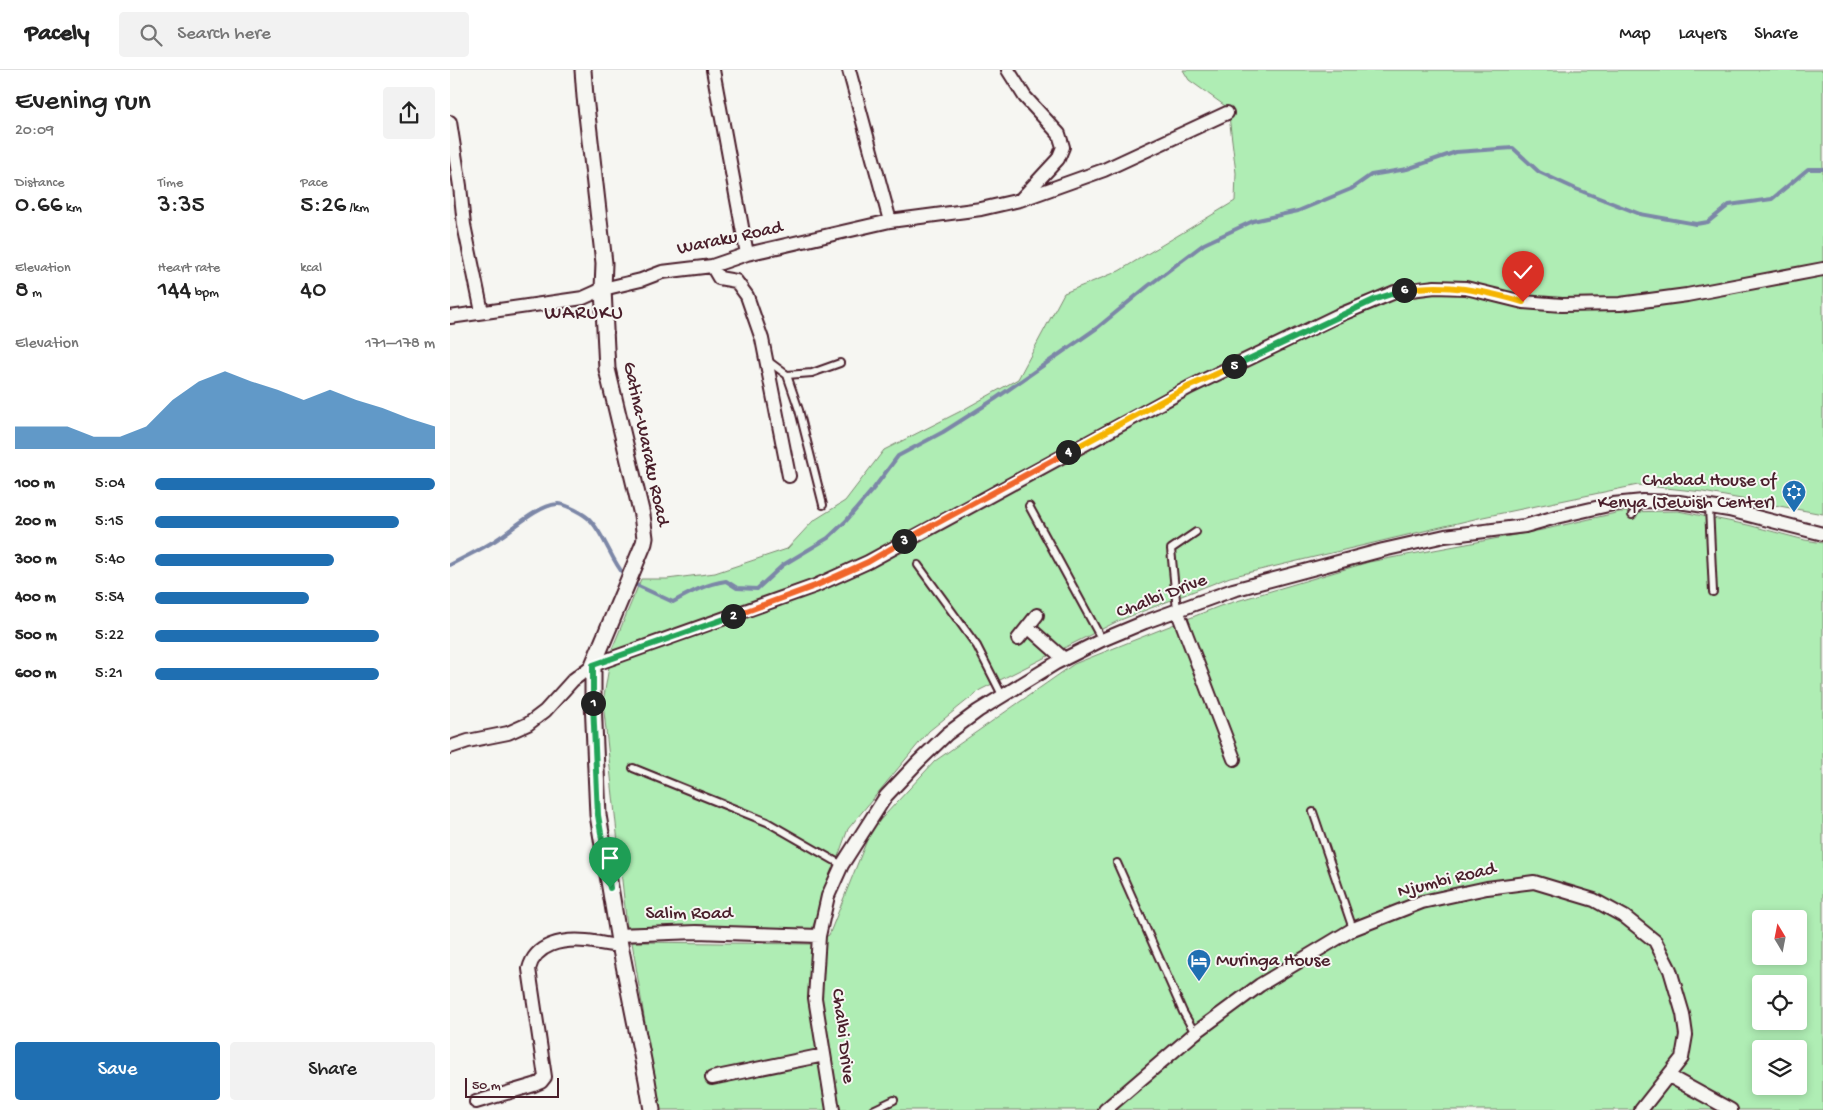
<!DOCTYPE html>
<meta charset="utf-8">
<style>
body{margin:0;font-family:"Gochi Hand",sans-serif;background:#f2f2f2;color:#222;height:100vh;display:flex;flex-direction:column;font-size:19px;white-space:nowrap}
*{box-sizing:border-box;margin:0}
p{font-size:16px;color:#767676}
.icon{flex:none;width:28px;height:28px;fill:none;stroke:currentColor;stroke-width:2;stroke-linecap:round;stroke-linejoin:round}
.map{position:relative;flex:1;overflow:hidden}
.drawer{display:flex;flex-direction:column;background:#fff;width:450px}
.drawer>*{flex:none}
.needle{width:32px;rotate:350deg}
.tools{position:absolute;left:1302px;top:840px;display:grid;gap:10px}
.tools a{display:grid;place-items:center;width:55px;height:55px;border-radius:5px;background:#fff;box-shadow:0 2px 8px #0003;font-size:25px}
.scale{position:absolute;left:15px;bottom:12px;width:94px;box-sizing:border-box;padding-left:5px;border:2px solid #4a1f2b;border-top:0;font-size:14px;line-height:18px;white-space:nowrap;color:#4a1f2b;-webkit-text-stroke:4px #f6f6f2;paint-order:stroke}
.pin{position:absolute;display:grid;place-items:center;width:42px;height:42px;color:#fff;margin:-51px -21px;border-radius:50% 50% 50% 0;rotate:-45deg;box-shadow:0 0 5px #0007}
.pin .icon{rotate:45deg}
.km{position:absolute;width:25px;height:25px;margin:-12px;border-radius:50%;background:#222;color:#fff;font-size:14px;line-height:25px;text-align:center}
.round{display:grid;place-items:center;flex:none;width:52px;height:52px;border-radius:5px;background:#f2f2f2}
.headline{display:flex;align-items:center;justify-content:space-between;height:85px;padding:0 15px}
h1{font-size:28px;font-weight:600;line-height:38px}
.figures{display:grid;grid-template-columns:repeat(3,1fr);gap:8px;height:85px;padding:5px 15px}
.figures div{display:grid;align-content:center}
.figures b{font-size:25px;font-weight:600}
.figures small{font-size:14px;font-weight:400}
.figures p{font-size:14px}
.chart{height:140px;padding:10px 15px}
.chart p{display:flex;justify-content:space-between}
.chart svg{width:100%;height:90px;margin-top:5px;fill:#1f6fb2;opacity:.7}
.primary-button{display:flex;gap:10px;margin-top:auto;padding:10px 15px}
.primary-button a{flex:1;height:58px;border-radius:5px;background:#1f6fb2;color:#fff;font-size:20px;font-weight:600;line-height:58px;text-align:center}
.primary-button a+a{background:#f2f2f2;color:#222}
ul{padding:0 15px;list-style:none;font-size:16px}
li{display:grid;grid-template-columns:80px 60px 1fr;align-items:center;height:38px}
li i{height:12px;border-radius:6px;background:#1f6fb2}
header{display:flex;align-items:center;gap:30px;box-sizing:border-box;height:70px;padding:0 25px;background:#fff;border-bottom:1px solid #e0e0e0}
header strong{font-size:24px}
nav{display:flex;gap:28px;margin-inline-start:auto;font-size:18px}
.search{width:350px;height:45px;background:#f2f2f2;display:flex;align-items:center;gap:12px;box-sizing:border-box;padding:0 18px;border-radius:5px;color:#767676;font-size:19px}
main{display:flex;flex:1;min-height:0}
.map>svg:first-child{display:block}
.green{fill:#afedb4;stroke:#7c8670;fill-rule:evenodd}
.lines{fill:none;stroke-linecap:round;stroke-linejoin:round}
.stream{stroke:#7c87a7;stroke-width:4}
.service-casing{stroke:#4a1f2b;stroke-width:10}
.minor-casing{stroke:#4a1f2b;stroke-width:16}
.tertiary-casing{stroke:#4a1f2b;stroke-width:19}
.service{stroke:#f6f6f2;stroke-width:6}
.minor{stroke:#f6f6f2;stroke-width:12}
.tertiary{stroke:#f6f6f2;stroke-width:15}
.split-1-casing{stroke:#fff;stroke-width:10}
.split-2-casing{stroke:#fff;stroke-width:10}
.split-3-casing{stroke:#fff;stroke-width:10}
.split-4-casing{stroke:#fff;stroke-width:10}
.split-5-casing{stroke:#fff;stroke-width:10}
.split-6-casing{stroke:#fff;stroke-width:10}
.split-7-casing{stroke:#fff;stroke-width:10}
.split-1{stroke:#22a559;stroke-width:6}
.split-2{stroke:#22a559;stroke-width:6}
.split-3{stroke:#f0652b;stroke-width:6}
.split-4{stroke:#f0652b;stroke-width:6}
.split-5{stroke:#f5b400;stroke-width:6}
.split-6{stroke:#22a559;stroke-width:6}
.split-7{stroke:#f5b400;stroke-width:6}
.labels{text-anchor:middle;dominant-baseline:central;stroke-width:4;stroke-linejoin:round;paint-order:stroke}
.street-label{font-size:19px;fill:#4a1f2b;stroke:#f6f6f2}
.poi-label{font-size:19px;fill:#4a1f2b;stroke:#f6f6f2;text-anchor:end}
.neighbourhood-label{font-size:20px;letter-spacing:1px;fill:#4a1f2b;stroke:#f6f6f2}
</style>
<header>
<strong>Pacely</strong>
<div class="search"><svg class="icon" aria-label="search" viewBox="0 0 24 24"><circle cx="10" cy="10" r="6"/><path d="M15 15l6 6"/></svg>Search here</div>
<nav><a>Map</a><a>Layers</a><a>Share</a></nav>
</header>
<main>
<section class="drawer">
<div class="headline"><div><h1>Evening run</h1><p>20:09</p></div><a class="round"><svg class="icon" aria-label="share" viewBox="0 0 24 24"><path d="M12 15V3M7 8l5-5 5 5M5 13v7h14v-7"/></svg></a></div>
<div class="figures">
<div><p>Distance</p><b>0.66<small> km</small></b></div>
<div><p>Time</p><b>3:35</b></div>
<div><p>Pace</p><b>5:26<small> /km</small></b></div>
</div>
<div class="figures">
<div><p>Elevation</p><b>8<small> m</small></b></div>
<div><p>Heart rate</p><b>144<small> bpm</small></b></div>
<div><p>kcal</p><b>40</b></div>
</div>
<div class="chart"><p><span>Elevation</span>171–178 m</p>
<svg viewBox="0 0 160 44" preserveAspectRatio="none"><path d="M0 44V33L10 33L20 33L30 38L40 38L50 33L60 20L70 11L80 6L90 11L100 15L110 20L120 15L130 20L140 24L150 29L160 33V44z"/></svg>
</div>
<ul>
<li><b>100 m</b>5:04<i style="width:100%"></i></li>
<li><b>200 m</b>5:15<i style="width:87%"></i></li>
<li><b>300 m</b>5:40<i style="width:64%"></i></li>
<li><b>400 m</b>5:54<i style="width:55%"></i></li>
<li><b>500 m</b>5:22<i style="width:80%"></i></li>
<li><b>600 m</b>5:21<i style="width:80%"></i></li>
</ul>
<div class="primary-button"><a>Save</a><a>Share</a></div>
</section>
<div class="map">
<svg width="1373" height="1040" viewBox="0 0 1373 1040">
<rect width="100%" height="100%" fill="#f6f6f2"/>
<filter id="ink" filterUnits="userSpaceOnUse"><feTurbulence type="fractalNoise" baseFrequency=".02" numOctaves="2"/><feDisplacementMap in="SourceGraphic" scale="10" xChannelSelector="R" yChannelSelector="G"/><feConvolveMatrix kernelMatrix="1 2 1 2 8 2 1 2 1" color-interpolation-filters="sRGB"/></filter>
<g filter="url(#ink)">
<path class="green" d="M733,0H1373V444L1253,422L1188,415L1033,447L780,507L668,551L530,620L479,661L398,759L362,859L177,857L153,632L162,579L191,509H217L265,503L337,479L363,451L395,431L434,380L511,341L568,309L614,223L669,201L785,131L786,103L778,38L739,10Z
M1228,441L1298,455L1355,470L1373,473V1040H209L182,872L360,874L379,865L421,760L485,691L624,594L770,536L919,492L1092,460L1170,442ZM1311,849H1349V886H1311ZM1311,914H1349V951H1311ZM1311,979H1349V1016H1311Z"/>
<g class="lines">
<path class="stream" d="M0,495C14,487 28,481 41,473C59,463 86,436 107,434C115,433 136,445 141,451C156,468 161,490 175,506
M182,513L223,532C241,522 256,514 276,511L287,518L307,519L333,495L378,468L396,451L424,418L448,386L493,362L545,329L647,258L698,216L754,174L803,151L848,141L901,119L921,105L957,99L1006,82L1063,78L1089,102L1126,119L1190,144L1246,154L1258,152L1279,135L1322,129L1358,99H1373"/>
<defs>
<path id="service" d="M318,291L337,305L349,340L373,435
M337,305L362,303L390,293
M579,436L652,570
M1259,437L1263,522
M1182,445L1192,432
M468,495L527,576L552,625
M727,540L721,479L746,462
M183,698L317,752L392,795
M863,742L903,859
M667,793L733,942L745,963
M423,1040L444,1030"/>
<path id="minor" d="M263,0L297,184
M399,0L440,151
M558,0L575,27L609,64L613,77L608,89L572,128
M0,52L10,116L14,155L32,242
M262,196L269,208L286,211L297,226L312,269L339,406
M0,247L133,228L153,219L191,210L212,202L262,196L297,184L440,151L531,139L570,130L654,100L777,43
M727,540L784,689
M578,557L614,589
M568,569L587,545
M0,677L18,671L58,663L78,654L95,641L123,610L143,595L365,516L418,492L740,317L887,246L945,222L985,217L1016,218L1073,232L1112,235L1170,234L1237,225L1373,199
M168,865L246,862L369,866
M1219,1006L1281,1040
M262,1008L374,985
M26,1032L84,1015L91,1012L95,1007L79,899C85,874 112,869 136,871C147,872 158,875 170,876
M383,1040L365,928L369,866L378,826L392,795L436,726L468,692L497,664L528,641L606,593L652,570L695,552L783,520L933,480L995,466L1075,456L1106,447L1163,434L1193,431L1229,432L1279,440L1373,464
M655,1040L745,963L810,915L903,859L972,832L1037,818L1084,812L1144,830L1175,847L1205,871L1220,900L1233,944L1236,965L1232,988L1191,1040"/>
<path id="tertiary" d="M133,0L135,27L154,193L153,219L157,299L192,445L195,468L194,473L143,595V631L148,745L168,865L197,1010L202,1040"/>
</defs>
<use href="#service" class="service-casing"/>
<use href="#minor" class="minor-casing"/>
<use href="#tertiary" class="tertiary-casing"/>
<use href="#service" class="service"/>
<use href="#minor" class="minor"/>
<use href="#tertiary" class="tertiary"/>
</g>
</g>
<g class="lines" filter="url(#ink)">
<defs>
<path id="split-1" d="M143,633L148,745L160,818"/>
<path id="split-2" d="M143,633V595L283,546"/>
<path id="split-3" d="M283,546L365,516L418,492L454,471"/>
<path id="split-4" d="M454,471L618,382"/>
<path id="split-5" d="M618,382L740,316L784,296"/>
<path id="split-6" d="M784,296L926,229L954,220"/>
<path id="split-7" d="M954,220C995,212 1034,221 1073,232"/>
</defs>
<use href="#split-1" class="split-1-casing"/>
<use href="#split-2" class="split-2-casing"/>
<use href="#split-3" class="split-3-casing"/>
<use href="#split-4" class="split-4-casing"/>
<use href="#split-5" class="split-5-casing"/>
<use href="#split-6" class="split-6-casing"/>
<use href="#split-7" class="split-7-casing"/>
<use href="#split-1" class="split-1"/>
<use href="#split-2" class="split-2"/>
<use href="#split-3" class="split-3"/>
<use href="#split-4" class="split-4"/>
<use href="#split-5" class="split-5"/>
<use href="#split-6" class="split-6"/>
<use href="#split-7" class="split-7"/>
</g>
<defs>
<symbol id="synagogue-pin" viewBox="-11 -11 22 30"><path d="M0 17L-7.5 6A9.5 9.5 0 1 1 7.5 6Z" fill="#1f6fb2" stroke="#f6f6f2"/><path d="M0-6.5L5.6 3.2H-5.6ZM0 6.5L5.6-3.2H-5.6Z" fill="#fff"/></symbol>
<symbol id="hotel-pin" viewBox="-11 -11 22 30"><path d="M0 17L-7.5 6A9.5 9.5 0 1 1 7.5 6Z" fill="#1f6fb2" stroke="#f6f6f2"/><path d="M-6-4.5h1.5V1H6V5H4.5V3h-9V5H-6ZM-4 0a1.8 1.8 0 1 1 3.6 0ZM.5 0V-2.5h3Q6-2.5 6 0Z" fill="#fff"/></symbol>
</defs>
<g fill-rule="evenodd">
<use href="#synagogue-pin" x="1330" y="408" width="28" height="38"/>
<use href="#hotel-pin" x="735" y="877" width="28" height="38"/>
</g>
<g class="labels">
<g class="street-label">
<text transform="translate(280 169) rotate(-12)">Waraku Road</text>
<text transform="translate(195 374) rotate(78)">Gatina-Waraku Road</text>
<text transform="translate(712 527) rotate(-21)">Chalbi Drive</text>
<text transform="translate(997 811) rotate(-14)">Njumbi Road</text>
<text x="239" y="844">Salim Road</text>
<text transform="translate(392 966) rotate(83)">Chalbi Drive</text>
</g>
<g class="poi-label">
<text x="1326" y="411">Chabad House of<tspan x="1326" dy="22">Kenya (Jewish Center)</tspan></text>
<text x="766" y="891" text-anchor="start">Muringa House</text>
</g>
<g class="neighbourhood-label">
<text x="134" y="244">WARUKU</text>
</g>
</g>
</svg>
<div class="tools">
<a><svg class="needle" viewBox="-14 -14 28 28"><path d="M0-13l5 13h-10z" fill="#e53935"/><path d="M0 13l5-13h-10z" fill="#767676"/></svg></a>
<a><svg class="icon" aria-label="locate" viewBox="0 0 24 24"><circle cx="12" cy="12" r="6"/><path d="M12 2v4M12 18v4M2 12h4M18 12h4"/></svg></a>
<a><svg class="icon" aria-label="layers" viewBox="0 0 24 24"><path d="M12 4l9 5-9 5-9-5zM3 14l9 5 9-5"/></svg></a>
</div>
<div class="scale">50 m</div>
<div class="pin" style="left:160px;top:818px;background:#1e9e55"><svg class="icon" aria-label="arrive" viewBox="0 0 24 24"><path d="M6 21V4h12l-3 4 3 4H6"/></svg></div>
<div class="pin" style="left:1073px;top:232px;background:#d93025"><svg class="icon" aria-label="check" viewBox="0 0 24 24"><path d="M5 12l5 5 9-10"/></svg></div>
<b class="km" style="left:143px;top:633px">1</b>
<b class="km" style="left:283px;top:546px">2</b>
<b class="km" style="left:454px;top:471px">3</b>
<b class="km" style="left:618px;top:382px">4</b>
<b class="km" style="left:784px;top:296px">5</b>
<b class="km" style="left:954px;top:220px">6</b>
</div>
</main>
